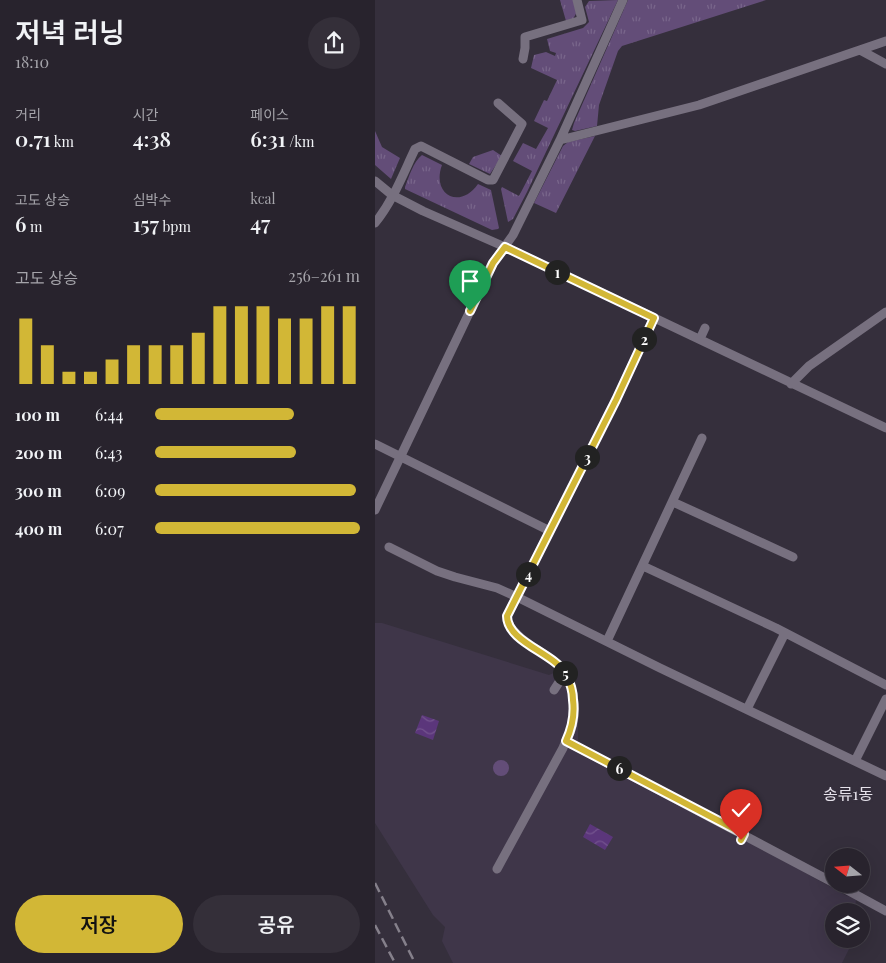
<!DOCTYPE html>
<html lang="ko">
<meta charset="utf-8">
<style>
body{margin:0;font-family:"Playfair Display","Noto Sans KR",serif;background:#342f39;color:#f1f3f6;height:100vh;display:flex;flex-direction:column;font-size:19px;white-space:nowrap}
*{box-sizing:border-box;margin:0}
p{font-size:16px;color:#a5a4aa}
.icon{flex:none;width:28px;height:28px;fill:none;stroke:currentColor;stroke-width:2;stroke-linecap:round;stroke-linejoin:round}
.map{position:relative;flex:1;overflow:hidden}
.side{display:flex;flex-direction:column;background:#28232d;width:375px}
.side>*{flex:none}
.needle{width:32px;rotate:287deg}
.controls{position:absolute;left:450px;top:848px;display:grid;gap:10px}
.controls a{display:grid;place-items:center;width:45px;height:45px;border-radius:50%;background:#28232d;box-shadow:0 5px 20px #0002,0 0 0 1px #444049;font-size:25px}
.pin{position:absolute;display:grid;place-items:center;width:42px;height:42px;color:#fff;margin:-51px -21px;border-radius:50% 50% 50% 0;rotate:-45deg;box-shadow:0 0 5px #0007}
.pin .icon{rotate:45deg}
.km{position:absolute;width:25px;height:25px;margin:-12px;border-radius:50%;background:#222;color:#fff;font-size:14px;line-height:25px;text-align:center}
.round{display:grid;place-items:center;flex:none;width:52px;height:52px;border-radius:26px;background:#342f39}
.overview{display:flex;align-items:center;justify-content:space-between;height:85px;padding:0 15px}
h1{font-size:28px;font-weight:600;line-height:38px}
.figures{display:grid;grid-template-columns:repeat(3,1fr);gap:8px;height:85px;padding:5px 15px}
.figures div{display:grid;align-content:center}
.figures b{font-size:21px;font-weight:600}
.figures small{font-size:14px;font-weight:400}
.figures p{font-size:14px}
.chart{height:140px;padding:10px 15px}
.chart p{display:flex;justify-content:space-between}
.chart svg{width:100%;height:90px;margin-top:5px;stroke:#d2b736;stroke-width:6}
.primary-button{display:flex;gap:10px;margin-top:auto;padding:10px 15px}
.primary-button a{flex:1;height:58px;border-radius:30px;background:#d2b736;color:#111;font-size:20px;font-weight:600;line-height:58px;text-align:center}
.primary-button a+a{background:#342f39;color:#f1f3f6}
ul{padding:0 15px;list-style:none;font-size:16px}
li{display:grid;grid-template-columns:80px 60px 1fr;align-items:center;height:38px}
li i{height:12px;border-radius:6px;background:#d2b736}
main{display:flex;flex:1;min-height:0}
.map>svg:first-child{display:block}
.built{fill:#3f3649}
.grass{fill:url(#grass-tufts)}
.water{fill:url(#water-waves)}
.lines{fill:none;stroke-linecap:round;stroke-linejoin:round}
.street{stroke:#77707f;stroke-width:9}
.rail{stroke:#85808b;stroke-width:2.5;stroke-dasharray:10 5;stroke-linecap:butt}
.route-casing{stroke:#fff;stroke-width:10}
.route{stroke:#d2b736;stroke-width:6}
.labels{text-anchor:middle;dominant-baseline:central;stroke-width:4.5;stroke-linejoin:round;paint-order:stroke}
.quarter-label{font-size:16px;fill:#e6e2eb;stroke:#352f3c}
</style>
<main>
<section class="side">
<div class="overview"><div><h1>저녁 러닝</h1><p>18:10</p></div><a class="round"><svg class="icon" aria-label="share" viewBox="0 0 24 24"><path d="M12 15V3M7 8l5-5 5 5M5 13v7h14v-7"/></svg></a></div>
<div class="figures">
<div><p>거리</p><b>0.71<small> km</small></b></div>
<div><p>시간</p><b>4:38</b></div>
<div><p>페이스</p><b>6:31<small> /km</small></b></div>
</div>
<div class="figures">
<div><p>고도 상승</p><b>6<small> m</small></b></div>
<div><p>심박수</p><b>157<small> bpm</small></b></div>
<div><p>kcal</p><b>47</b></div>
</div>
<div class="chart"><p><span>고도 상승</span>256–261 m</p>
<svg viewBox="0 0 160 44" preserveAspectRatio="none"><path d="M5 44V12M15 44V25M25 44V38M35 44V38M45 44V32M55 44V25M65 44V25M75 44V25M85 44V19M95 44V6M105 44V6M115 44V6M125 44V12M135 44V12M145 44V6M155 44V6"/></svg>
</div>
<ul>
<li><b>100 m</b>6:44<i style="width:68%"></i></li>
<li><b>200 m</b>6:43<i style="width:69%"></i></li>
<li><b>300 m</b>6:09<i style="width:98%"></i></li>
<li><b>400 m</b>6:07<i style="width:100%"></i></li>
</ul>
<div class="primary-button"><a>저장</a><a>공유</a></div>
</section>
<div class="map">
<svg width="511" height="963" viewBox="0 0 511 963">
<defs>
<pattern id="grass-tufts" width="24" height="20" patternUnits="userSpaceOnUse" patternTransform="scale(1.25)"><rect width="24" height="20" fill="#634d78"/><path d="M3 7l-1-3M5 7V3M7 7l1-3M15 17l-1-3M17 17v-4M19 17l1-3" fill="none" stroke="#79668b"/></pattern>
<pattern id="water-waves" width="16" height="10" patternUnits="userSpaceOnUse" patternTransform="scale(1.25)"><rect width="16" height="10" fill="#5b367b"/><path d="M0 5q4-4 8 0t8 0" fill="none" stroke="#73538e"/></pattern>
</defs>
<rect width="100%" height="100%" fill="#352f3c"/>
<path class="built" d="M0,623H7L174,675L192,667L199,677L203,701V740L198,749L386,848L470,895L481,899L480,911H459V939H479L467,963H78L67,941L70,927L58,915L0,823Z"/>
<path class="grass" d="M185,0H198L202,12L198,19L191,21Z
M243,0L152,192L138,219L133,222L126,189L127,187L144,196L157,171L138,161L148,143L161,149L173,128L159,121L169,100L172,101L182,80L156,68L159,55L171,52L180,56L181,53L175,51L172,39L208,28L214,22L210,7L214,1Z
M253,0H391L247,46L243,51L224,105L222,126L200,131L197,130L199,123Z
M0,131L7,147L25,158L16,179L0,165Z
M220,136L181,213L159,203L188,146L193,142Z
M118,150L127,156L115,174L94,164L98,157Z
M47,155L67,165C56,195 85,210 103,184L116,190L124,228L123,229L117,230L30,189V187C34,177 38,162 47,155Z
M118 768a8 8 0 1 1 16 0a8 8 0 1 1-16 0Z"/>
<path class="water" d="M47,715L64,721L58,740L40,733Z
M215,824L238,837L230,850L208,837Z"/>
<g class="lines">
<path class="street" d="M485,50L511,64
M148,59L150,48V37L207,20L202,0
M185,140L324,105L511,41
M0,181L17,195L48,211L130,247L511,428
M0,223C18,201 28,174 40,149L46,146L113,180H118L147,124L123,103
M325,339L330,328
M416,384L434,366L511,312
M0,444L175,531
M298,502L418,557
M0,510L118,263L138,235L185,140L248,0
M14,547L62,571L80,577L122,588L142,597L285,668L511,776
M268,566L401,628L511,685
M232,641L327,438
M179,690L190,673
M372,709L410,633
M191,741L459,883
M480,761L511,699
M122,869L188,748C190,742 194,736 196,730C203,710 199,680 183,665C172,655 158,648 146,638C139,631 132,626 132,616L241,400L279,318
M461,884L511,911"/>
<path class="rail" d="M0,883L40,963
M0,925L20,963"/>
</g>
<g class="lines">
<defs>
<path id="route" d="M95,311L118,263L130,247L279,318L241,400L132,616C132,642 179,653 191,674C195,682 198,691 198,700C200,715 197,728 191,741L369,834L366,840"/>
</defs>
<use href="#route" class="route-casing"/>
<use href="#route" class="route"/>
</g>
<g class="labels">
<g class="quarter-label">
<text x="473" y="793">송류1동</text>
</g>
</g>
</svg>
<div class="controls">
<a><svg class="needle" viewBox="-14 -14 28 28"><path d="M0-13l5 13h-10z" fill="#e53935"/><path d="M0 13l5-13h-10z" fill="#a5a4aa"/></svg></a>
<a><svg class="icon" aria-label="layers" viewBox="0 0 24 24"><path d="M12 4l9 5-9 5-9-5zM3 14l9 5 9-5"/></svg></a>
</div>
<div class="pin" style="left:95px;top:311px;background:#1e9e55"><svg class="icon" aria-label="arrive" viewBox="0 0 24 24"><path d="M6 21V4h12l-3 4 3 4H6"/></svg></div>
<div class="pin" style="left:366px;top:840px;background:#d93025"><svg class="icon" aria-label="check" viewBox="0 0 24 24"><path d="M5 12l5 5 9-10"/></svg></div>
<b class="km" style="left:182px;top:272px">1</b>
<b class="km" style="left:269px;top:339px">2</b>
<b class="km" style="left:212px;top:457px">3</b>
<b class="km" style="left:153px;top:574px">4</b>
<b class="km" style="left:190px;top:673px">5</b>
<b class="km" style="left:244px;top:768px">6</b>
</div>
</main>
